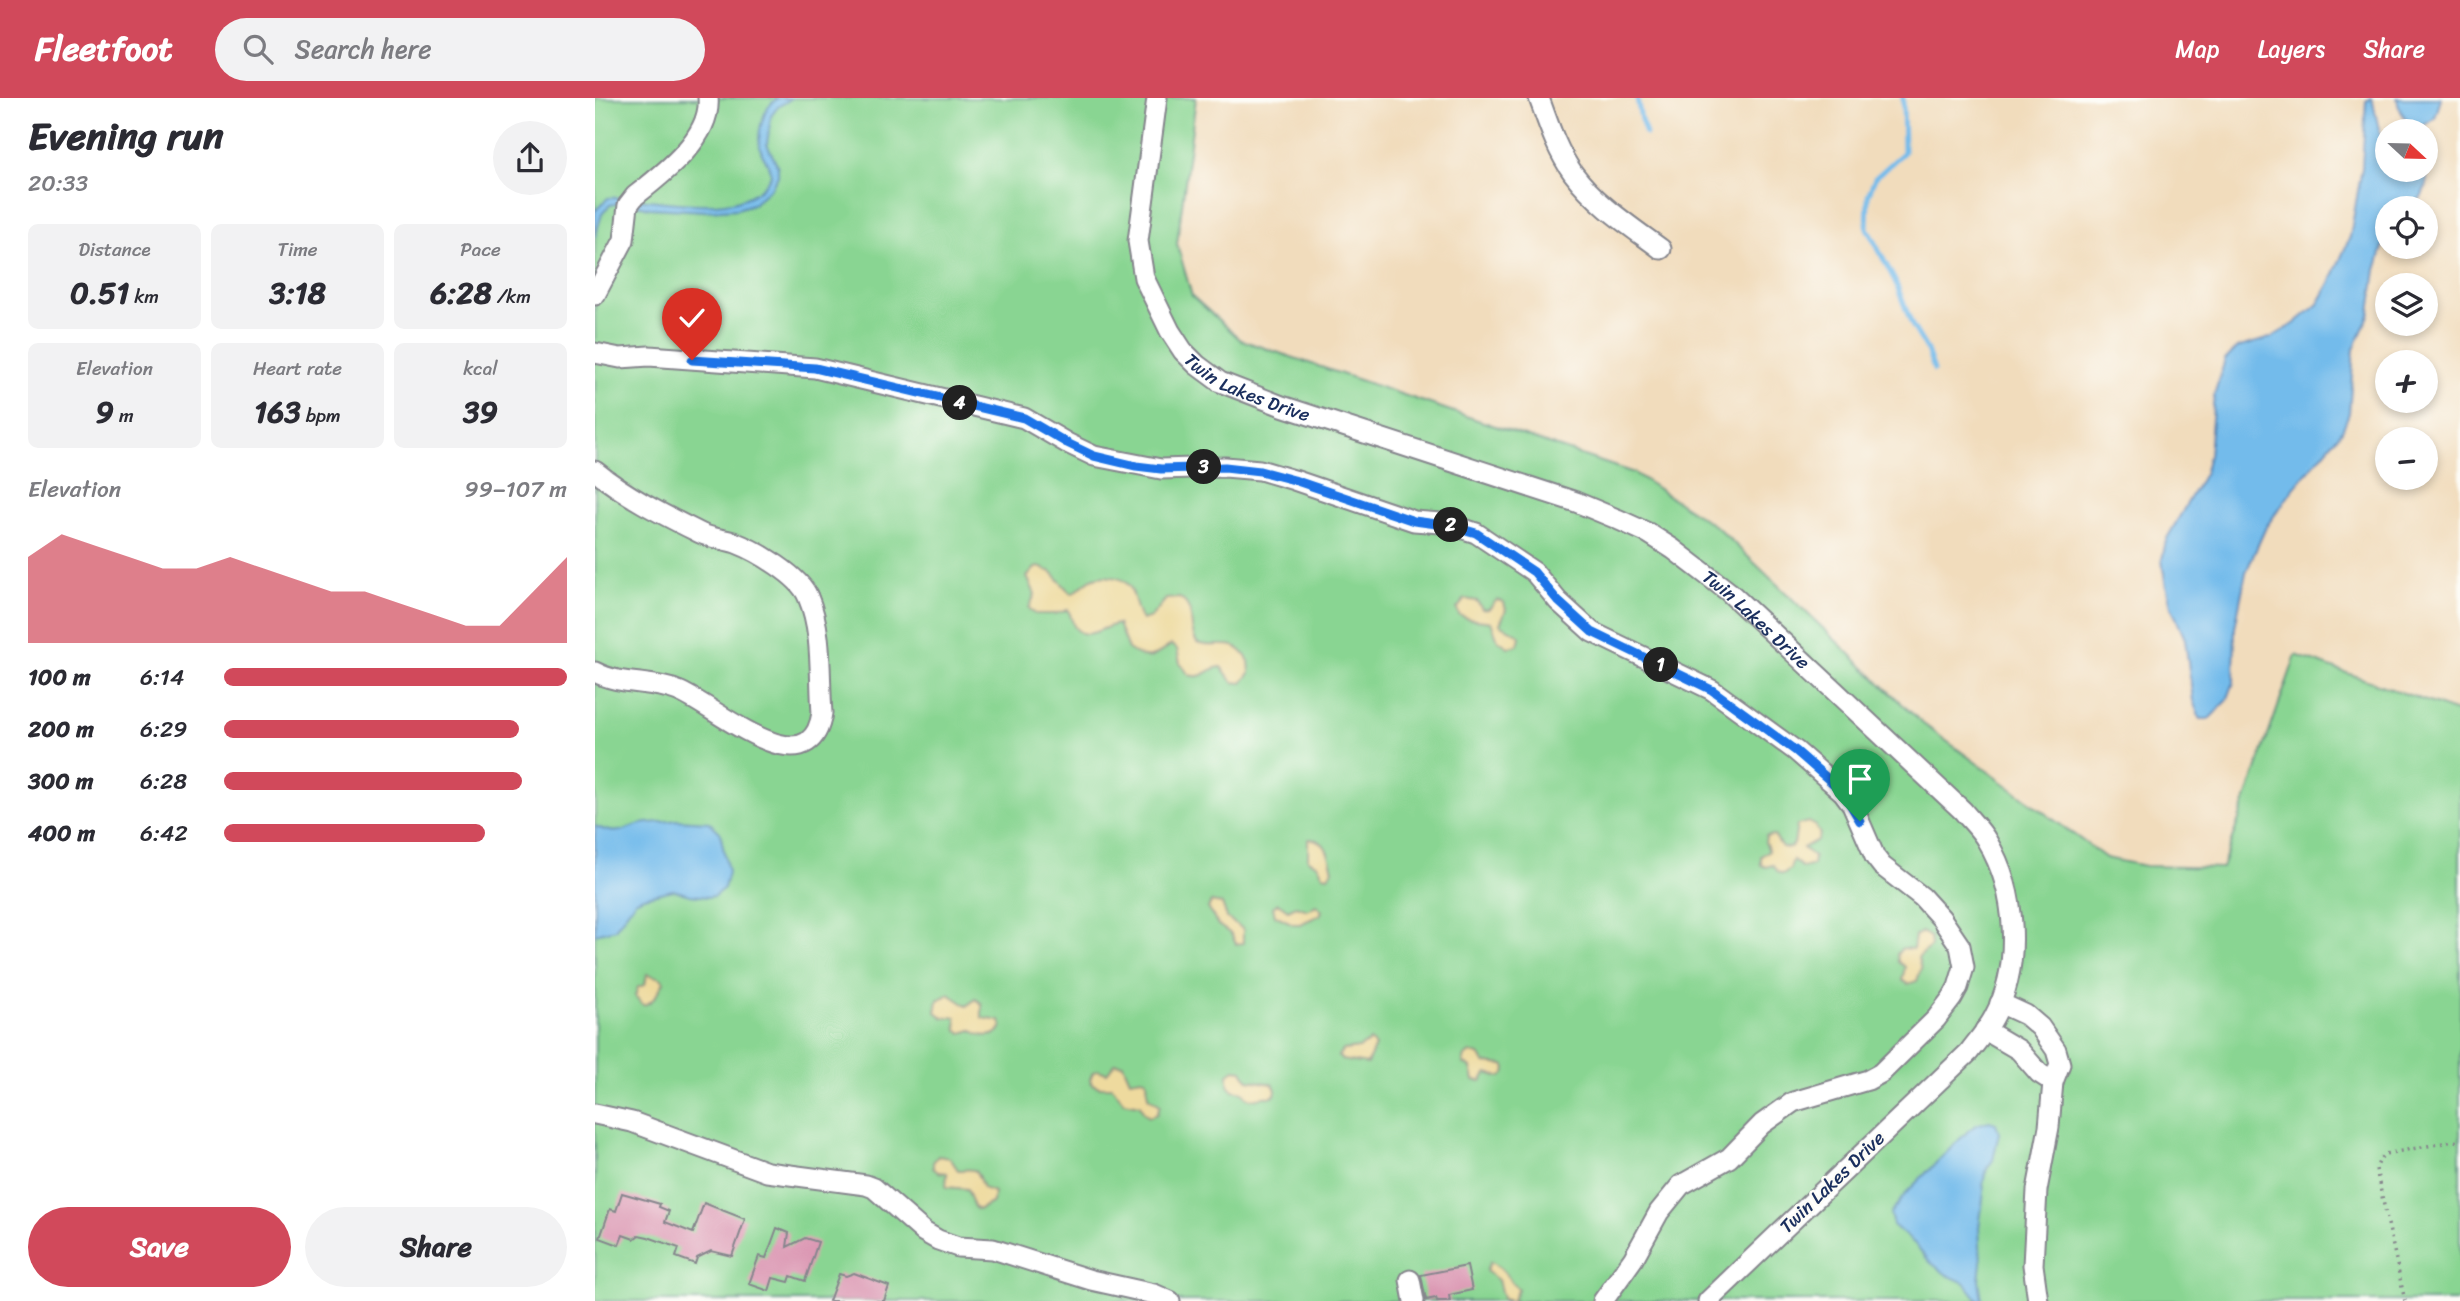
<!DOCTYPE html>
<meta charset="utf-8">
<style>
body{margin:0;font-family:Sriracha,sans-serif;background:#f2f2f3;color:#2b2b33;height:100vh;display:flex;flex-direction:column;font-size:26px;white-space:nowrap}
*{box-sizing:border-box;margin:0}
p{font-size:23px;color:#7c7c81}
.icon{flex:none;width:38px;height:38px;fill:none;stroke:currentColor;stroke-width:2;stroke-linecap:round;stroke-linejoin:round}
.map{position:relative;flex:1;overflow:hidden}
.side{display:flex;flex-direction:column;background:#fff;width:595px}
.side>*{flex:none}
.needle{width:46px;rotate:112deg}
.controls{position:absolute;left:1780px;top:21px;display:grid;gap:14px}
.controls a{display:grid;place-items:center;width:63px;height:63px;border-radius:50%;background:#fff;box-shadow:0 4px 10px #0003;font-size:35px}
.pin{position:absolute;display:grid;place-items:center;width:60px;height:60px;color:#fff;margin:-72px -30px;border-radius:50% 50% 50% 0;rotate:-45deg;box-shadow:0 0 7px #0007}
.pin .icon{rotate:45deg}
.km{position:absolute;width:35px;height:35px;margin:-18px;border-radius:50%;background:#222;color:#fff;font-size:19px;line-height:35px;text-align:center}
.round{display:grid;place-items:center;flex:none;width:74px;height:74px;border-radius:37px;background:#f2f2f3}
.headline{display:flex;align-items:center;justify-content:space-between;height:119px;padding:0 28px}
h1{font-size:38px;font-weight:800;line-height:52px}
.metrics{display:grid;grid-template-columns:repeat(3,1fr);gap:10px;height:119px;padding:7px 28px}
.metrics div{display:grid;align-content:center;border-radius:10px;background:#f2f2f3;text-align:center}
.metrics b{font-size:30px;font-weight:800}
.metrics small{font-size:19px;font-weight:400}
.metrics p{font-size:19px}
.chart{height:196px;padding:14px 28px}
.chart p{display:flex;justify-content:space-between}
.chart svg{width:100%;height:126px;margin-top:7px;fill:#d1495b;opacity:.7}
.cta{display:flex;gap:14px;margin-top:auto;padding:14px 28px}
.cta a{flex:1;height:80px;border-radius:42px;background:#d1495b;color:#fff;font-size:28px;font-weight:800;line-height:80px;text-align:center}
.cta a+a{background:#f2f2f3;color:#2b2b33}
ul{padding:0 28px;list-style:none;font-size:23px}
li{display:grid;grid-template-columns:112px 84px 1fr;align-items:center;height:52px}
li i{height:18px;border-radius:9px;background:#d1495b}
header{display:flex;align-items:center;gap:42px;box-sizing:border-box;height:98px;padding:0 35px;background:#d1495b;color:#fff}
header strong{font-size:33px}
nav{display:flex;gap:38px;margin-inline-start:auto;font-size:24px}
.search{width:490px;height:63px;background:#f2f2f3;display:flex;align-items:center;gap:18px;box-sizing:border-box;padding:0 24px;border-radius:38px;color:#7c7c81;font-size:26px}
main{display:flex;flex:1;min-height:0}
.map>svg:first-child{display:block}
.green{fill:#89d592;stroke:#528278;stroke-width:2}
.sand{fill:#eeda9e;stroke:#84847e;stroke-width:2}
.water{fill:#73bbeb;stroke:#4775a4;stroke-width:2}
.lines{fill:none;stroke-linecap:round;stroke-linejoin:round}
.stream{stroke:#73bbeb;stroke-width:5}
.building{fill:#dc99b4}
.minor-casing{stroke:#86868d;stroke-width:23}
.path{stroke:#86868d;stroke-width:3.5;stroke-dasharray:2 5;stroke-linecap:butt}
.minor{stroke:#fff;stroke-width:19}
.route-casing{stroke:#fff;stroke-width:14}
.route{stroke:#1a73e8;stroke-width:9}
.labels{text-anchor:middle;dominant-baseline:central;stroke-width:5;stroke-linejoin:round;paint-order:stroke}
.street-label{font-size:19px;fill:#1b2f5e;stroke:#fdfcf7}
</style>
<header>
<strong>Fleetfoot</strong>
<div class="search"><svg class="icon" aria-label="search" viewBox="0 0 24 24"><circle cx="10" cy="10" r="6"/><path d="M15 15l6 6"/></svg>Search here</div>
<nav><a>Map</a><a>Layers</a><a>Share</a></nav>
</header>
<main>
<section class="side">
<div class="headline"><div><h1>Evening run</h1><p>20:33</p></div><a class="round"><svg class="icon" aria-label="share" viewBox="0 0 24 24"><path d="M12 15V3M7 8l5-5 5 5M5 13v7h14v-7"/></svg></a></div>
<div class="metrics">
<div><p>Distance</p><b>0.51<small> km</small></b></div>
<div><p>Time</p><b>3:18</b></div>
<div><p>Pace</p><b>6:28<small> /km</small></b></div>
</div>
<div class="metrics">
<div><p>Elevation</p><b>9<small> m</small></b></div>
<div><p>Heart rate</p><b>163<small> bpm</small></b></div>
<div><p>kcal</p><b>39</b></div>
</div>
<div class="chart"><p><span>Elevation</span>99–107 m</p>
<svg viewBox="0 0 160 44" preserveAspectRatio="none"><path d="M0 44V14L10 6L20 10L30 14L40 18L50 18L60 14L70 18L80 22L90 26L100 26L110 30L120 34L130 38L140 38L150 26L160 14V44z"/></svg>
</div>
<ul>
<li><b>100 m</b>6:14<i style="width:100%"></i></li>
<li><b>200 m</b>6:29<i style="width:86%"></i></li>
<li><b>300 m</b>6:28<i style="width:87%"></i></li>
<li><b>400 m</b>6:42<i style="width:76%"></i></li>
</ul>
<div class="cta"><a>Save</a><a>Share</a></div>
</section>
<div class="map">
<svg width="1865" height="1203" viewBox="0 0 1865 1203">
<rect width="100%" height="100%" fill="#fdfcf7"/>
<filter id="ink" filterUnits="userSpaceOnUse"><feTurbulence type="fractalNoise" baseFrequency=".0143" numOctaves="2"/><feDisplacementMap in="SourceGraphic" scale="14" xChannelSelector="R" yChannelSelector="G"/><feConvolveMatrix kernelMatrix="1 2 1 2 8 2 1 2 1" color-interpolation-filters="sRGB"/></filter>
<filter id="wash" filterUnits="userSpaceOnUse"><feTurbulence type="fractalNoise" baseFrequency=".00686" numOctaves="4" result="noise"/><feDisplacementMap in="SourceGraphic" scale="28" xChannelSelector="R" yChannelSelector="G"/><feGaussianBlur stdDeviation="1.57" result="paint"/><feColorMatrix in="noise" values="0 0 0 0 0 0 0 0 0 0 0 0 0 0 0 0 0 1.4 0 .05"/><feComposite in="paint" operator="in"/></filter>
<g filter="url(#wash)">
<rect width="100%" height="100%" fill="#f1dcbc"/>
<path class="green" d="M0,0H601L582,146L597,198L646,242L1039,375L1123,430L1327,625L1511,760L1550,768L1627,770L1701,557L1865,615V1203H0Z"/>
<path class="sand" d="M444,469L457,474L476,496C485,492 490,483 499,480C505,478 511,478 517,479C544,482 536,507 547,522L556,519L571,501L585,500C602,512 592,529 602,545C623,553 638,536 654,563L655,575L647,585L638,584L626,569C613,570 609,582 594,577L585,565L582,551L576,547C557,559 556,566 533,551L523,526C510,527 490,546 479,528C477,524 476,517 473,512L460,516H440L434,510L440,496L432,479L440,470Z
M870,501L882,503L887,511C896,513 896,507 902,502L909,504L911,512L905,526L923,536L925,539L923,547L913,549L903,542L896,524L874,521L864,517L862,511Z
M1213,724L1220,728L1225,736L1222,742L1208,750L1219,759L1218,767L1208,770L1198,762L1195,771L1188,776L1183,774L1178,767L1171,769L1166,767V758L1174,753L1170,744L1171,738L1179,737L1187,749L1194,750L1199,746L1202,727Z
M713,741C732,740 734,757 738,772L733,778L728,777L723,767L713,762Z
M616,804L627,806L632,820L648,831V845L641,846L636,836L623,827L613,810Z
M683,805L693,812L701,808L713,812L721,807L727,813L725,817L705,826H698L680,817L678,809Z
M1327,834L1335,839L1336,848L1323,860L1326,871L1322,883L1313,886L1307,882L1310,869L1303,864L1302,856L1307,850L1318,851L1320,838Z
M52,876L66,880L69,884C63,894 59,905 48,907L40,898L43,889L50,887Z
M354,896L372,908L380,901L384,903L387,907V920L405,923L407,927C404,941 385,940 377,932L367,935L362,933L361,919L349,920L341,914L343,902Z
M775,943L780,948L772,966L747,962L743,958L748,952L764,950Z
M876,955L884,957L890,965L909,967L911,970L910,976L906,979L892,975L886,983L879,982L876,970L868,965L870,958Z
M520,965L528,966L535,982L547,980L552,982L553,999L565,1007L562,1016L554,1019L548,1014L545,1007L529,1004L517,989H504L497,986L495,981L498,974L503,972L512,975Z
M640,972L647,973L654,982L678,986L681,992L680,997L676,999C667,997 660,1003 652,1000L648,994L638,992L633,987V976Z
M343,1058L355,1060L363,1072C384,1070 380,1071 388,1090L399,1094L398,1104L383,1112L379,1109L372,1091L351,1089L352,1075L343,1074L338,1070V1064Z
M895,1164C906,1167 915,1183 923,1191L917,1203L908,1201L903,1182L891,1173Z"/>
<path class="water" d="M183,0H197L183,9L176,18L172,46L183,69V78L176,90L158,106L142,111L110,113L54,110L32,104L15,107L7,116L0,139V113L13,100C57,96 151,128 176,77C176,68 171,64 167,56C160,39 167,10 183,0Z
M1777,0L1785,36L1792,40V72H1830L1831,66C1835,82 1829,99 1817,110H1792V136L1781,172L1775,215L1759,251L1754,315L1747,333L1700,389L1671,429L1651,474L1640,529L1639,584L1632,603L1614,621H1605L1598,603L1590,541L1576,508L1570,483L1567,462L1571,442L1609,376L1614,357L1619,297L1630,262L1642,250L1675,240L1699,226L1723,206L1735,185L1755,139L1767,70L1771,3Z
M1802,0H1846V1L1840,20L1829,27L1821,29C1809,21 1804,13 1802,0Z
M81,722L114,724L125,734L133,774L129,790L119,798L113,799L95,797L78,792L48,799L40,803L20,831L0,836V728C28,741 29,727 53,725C63,724 71,724 81,722Z
M1394,1023L1401,1025L1404,1035L1398,1062L1392,1071L1388,1084L1389,1094L1384,1130L1386,1165L1384,1182L1387,1202L1384,1203L1370,1185L1352,1177L1335,1164L1320,1146L1298,1127L1295,1116L1312,1094L1374,1032L1381,1027Z"/>
<g class="lines">
<path class="stream" d="M1042,0L1046,22L1051,36
M1308,0L1309,54L1280,80L1273,98L1272,130L1300,183L1317,227L1332,252L1339,272"/>
</g>
<g id="blocks">
<path class="building" d="M27,1095L65,1106L64,1109L74,1113L70,1124L98,1135L109,1105L150,1121L137,1158L116,1153L102,1160L100,1166L81,1159L84,1150L53,1139L44,1137L39,1141L28,1137L24,1147L5,1140L15,1111L21,1113Z
M182,1130L194,1135L192,1149L210,1140L223,1144L210,1183L196,1178L194,1184L178,1180L174,1193L154,1186L164,1158L171,1160Z
M872,1168L877,1192L854,1197L855,1203H842L841,1200L831,1202L826,1177Z
M259,1175L294,1188L289,1203H234L244,1176L251,1178Z"/>
</g>
</g>
<g filter="url(#ink)">
<use href="#blocks" fill-opacity="0" stroke="#86868d" stroke-width="2"/>
<g class="lines">
<defs>
<g id="minor">
<path id="s1" d="M562,0L543,143L549,180L575,233L588,253L602,267L625,284L687,308L981,404L1022,421L1053,435L1078,451L1134,494L1368,713C1376,723 1386,732 1392,743C1422,793 1427,867 1399,919C1393,931 1382,943 1374,954L1113,1203"/>
<path d="M944,0C953,25 962,53 978,75C1001,106 1035,128 1066,151"/>
<path d="M0,197L29,142L33,107L40,98C68,76 117,39 113,0"/>
<path d="M0,255L25,260L54,258L220,270L429,320L472,345L499,358L566,371L630,369L665,372L699,382L819,423L846,425L869,431L881,435L939,474L963,503L997,534L1117,592L1201,653L1248,694L1257,706L1280,759L1287,768L1327,799L1346,820L1365,848L1369,869L1363,889L1357,900L1341,921L1286,975L1273,982L1198,1004L1167,1026L1134,1060L1086,1087L1064,1114L1038,1161L1008,1203"/>
<path d="M0,373C32,399 69,417 105,435C117,441 130,441 141,445C162,453 205,478 213,499C228,534 224,577 227,615C215,695 118,606 83,593C57,582 26,588 0,574"/>
<path d="M1405,905L1431,917L1445,929L1461,952L1465,966L1458,984L1454,1029L1442,1092L1438,1167L1443,1203"/>
<path d="M1390,932L1424,952L1444,975L1458,984"/>
<path d="M0,1016L37,1024L172,1074L271,1087L279,1090L329,1134L343,1142L363,1149L398,1151L496,1182L559,1196L575,1203"/>
<path d="M815,1182L819,1203"/>
</g>
</defs>
<use href="#minor" class="minor-casing"/>
<path class="path" d="M1810,1203L1781,1071L1785,1061L1790,1056L1859,1043L1865,1044"/>
<use href="#minor" class="minor"/>
</g>
</g>
<g class="lines" filter="url(#ink)">
<defs>
<path id="route" d="M97,262L220,270L429,320L472,345L499,358L541,368L566,371L630,369L665,373L699,382L819,423L857,428L881,435L939,474L963,503L997,534L1117,592L1201,653L1248,694L1265,723"/>
</defs>
<use href="#route" class="route-casing"/>
<use href="#route" class="route"/>
</g>
<g class="labels">
<g class="street-label">
<text stroke="none"><textPath href="#s1" startOffset="340">Twin Lakes Drive</textPath></text>
<text stroke="none"><textPath href="#s1" startOffset="906">Twin Lakes Drive</textPath></text>
<text transform="translate(1237 1084) rotate(-44)">Twin Lakes Drive</text>
</g>
</g>
</svg>
<div class="controls">
<a><svg class="needle" viewBox="-14 -14 28 28"><path d="M0-13l5 13h-10z" fill="#e53935"/><path d="M0 13l5-13h-10z" fill="#7c7c81"/></svg></a>
<a><svg class="icon" aria-label="locate" viewBox="0 0 24 24"><circle cx="12" cy="12" r="6"/><path d="M12 2v4M12 18v4M2 12h4M18 12h4"/></svg></a>
<a><svg class="icon" aria-label="layers" viewBox="0 0 24 24"><path d="M12 4l9 5-9 5-9-5zM3 14l9 5 9-5"/></svg></a>
<a>+</a>
<a>−</a>
</div>
<div class="pin" style="left:1265px;top:723px;background:#1e9e55"><svg class="icon" aria-label="arrive" viewBox="0 0 24 24"><path d="M6 21V4h12l-3 4 3 4H6"/></svg></div>
<div class="pin" style="left:97px;top:262px;background:#d93025"><svg class="icon" aria-label="check" viewBox="0 0 24 24"><path d="M5 12l5 5 9-10"/></svg></div>
<b class="km" style="left:1066px;top:567px">1</b>
<b class="km" style="left:856px;top:427px">2</b>
<b class="km" style="left:609px;top:369px">3</b>
<b class="km" style="left:365px;top:305px">4</b>
</div>
</main>
